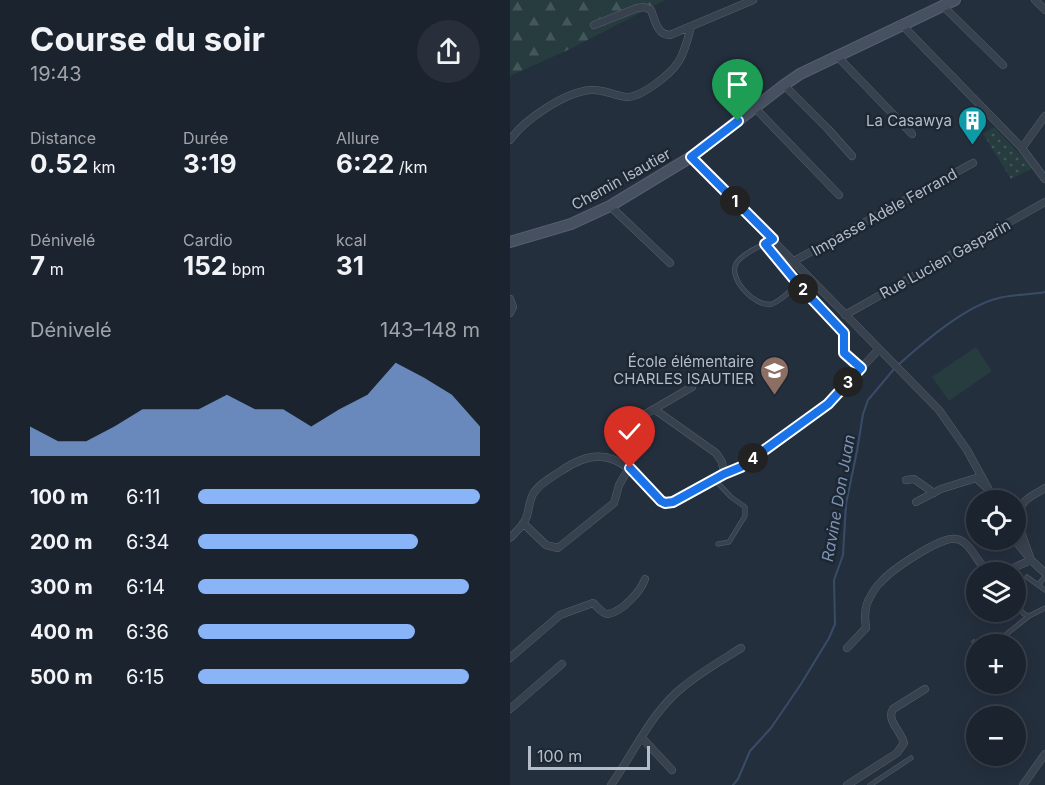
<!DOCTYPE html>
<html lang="fr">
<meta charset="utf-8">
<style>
body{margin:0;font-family:Inter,sans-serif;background:#282f3a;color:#f1f3f6;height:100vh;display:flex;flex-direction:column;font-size:22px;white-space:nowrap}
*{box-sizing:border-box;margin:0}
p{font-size:20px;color:#a0a4aa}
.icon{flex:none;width:33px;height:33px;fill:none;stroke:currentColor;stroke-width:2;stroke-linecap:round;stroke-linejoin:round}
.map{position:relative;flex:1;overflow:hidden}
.details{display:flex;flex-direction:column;background:#1b232e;width:510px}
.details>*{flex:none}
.tools{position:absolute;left:456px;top:490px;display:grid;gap:12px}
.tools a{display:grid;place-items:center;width:60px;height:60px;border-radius:50%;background:#1b232e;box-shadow:0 3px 15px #0003,0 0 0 2px #39404a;font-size:30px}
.scale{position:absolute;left:18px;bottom:15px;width:122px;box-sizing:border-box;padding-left:6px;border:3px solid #b4bcc9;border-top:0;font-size:16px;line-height:21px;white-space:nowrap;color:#b4bcc9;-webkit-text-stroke:4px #1d2633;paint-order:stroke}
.pin{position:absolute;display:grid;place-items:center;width:51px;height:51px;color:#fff;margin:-62px -26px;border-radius:50% 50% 50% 0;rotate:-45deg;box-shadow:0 0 6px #0007}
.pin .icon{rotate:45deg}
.km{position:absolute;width:30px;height:30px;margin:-15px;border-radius:50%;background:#222;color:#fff;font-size:16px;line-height:30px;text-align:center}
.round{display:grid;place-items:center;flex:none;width:63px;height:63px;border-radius:32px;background:#282f3a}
.summary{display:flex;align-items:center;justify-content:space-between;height:102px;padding:0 30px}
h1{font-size:33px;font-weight:700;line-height:45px}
.figures{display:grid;grid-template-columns:repeat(3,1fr);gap:9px;height:102px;padding:6px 30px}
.figures div{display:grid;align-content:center}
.figures b{font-size:26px;font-weight:700}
.figures small{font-size:16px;font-weight:400}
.figures p{font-size:16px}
.chart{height:168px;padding:12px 30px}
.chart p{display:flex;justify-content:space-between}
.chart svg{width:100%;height:108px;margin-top:6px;fill:#8ab4f8;opacity:.7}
ul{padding:0 30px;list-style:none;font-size:20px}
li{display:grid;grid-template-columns:96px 72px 1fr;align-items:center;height:45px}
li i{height:15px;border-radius:8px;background:#8ab4f8}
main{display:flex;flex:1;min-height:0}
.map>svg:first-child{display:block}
.grass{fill:url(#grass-dots)}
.forest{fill:url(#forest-firs)}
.green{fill:#263c3f}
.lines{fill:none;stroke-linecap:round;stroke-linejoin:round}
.stream{stroke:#394c67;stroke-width:2}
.lane-casing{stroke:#565f6c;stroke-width:5}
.street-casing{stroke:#565f6c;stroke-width:8}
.secondary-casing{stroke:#565f6c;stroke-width:12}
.lane{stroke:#38414e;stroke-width:4}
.street{stroke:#38414e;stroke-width:7}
.secondary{stroke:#465061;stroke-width:10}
.route-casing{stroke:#fff;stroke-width:12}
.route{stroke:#1a73e8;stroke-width:8}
.labels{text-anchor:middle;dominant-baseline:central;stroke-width:5;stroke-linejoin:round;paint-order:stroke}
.poi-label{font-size:15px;fill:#b4bcc9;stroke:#1d2633;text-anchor:end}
.street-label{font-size:15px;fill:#b4bcc9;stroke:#1d2633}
.water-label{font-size:16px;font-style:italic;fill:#7c92b1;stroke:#1d2633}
</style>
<main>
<section class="details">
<div class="summary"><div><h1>Course du soir</h1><p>19:43</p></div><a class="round"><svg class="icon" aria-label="share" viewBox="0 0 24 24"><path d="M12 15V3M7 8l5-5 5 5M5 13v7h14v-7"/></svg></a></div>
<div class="figures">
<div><p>Distance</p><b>0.52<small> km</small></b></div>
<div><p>Durée</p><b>3:19</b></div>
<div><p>Allure</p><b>6:22<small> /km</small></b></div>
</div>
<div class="figures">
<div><p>Dénivelé</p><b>7<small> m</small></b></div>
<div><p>Cardio</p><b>152<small> bpm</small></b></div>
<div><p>kcal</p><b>31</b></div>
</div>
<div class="chart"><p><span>Dénivelé</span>143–148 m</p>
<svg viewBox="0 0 160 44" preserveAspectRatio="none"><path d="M0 44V32L10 38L20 38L30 32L40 25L50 25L60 25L70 19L80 25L90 25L100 32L110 25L120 19L130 6L140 12L150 19L160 32V44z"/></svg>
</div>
<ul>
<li><b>100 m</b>6:11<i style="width:100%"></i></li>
<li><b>200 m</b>6:34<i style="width:78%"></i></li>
<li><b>300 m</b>6:14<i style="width:96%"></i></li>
<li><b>400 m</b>6:36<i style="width:77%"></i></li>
<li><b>500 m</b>6:15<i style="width:96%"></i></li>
</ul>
</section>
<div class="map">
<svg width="535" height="785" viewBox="0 0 535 785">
<defs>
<pattern id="grass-dots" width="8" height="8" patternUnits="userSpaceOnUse" patternTransform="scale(1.5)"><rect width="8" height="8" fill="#263c3f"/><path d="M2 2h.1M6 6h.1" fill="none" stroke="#435659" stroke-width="1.8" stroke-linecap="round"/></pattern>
<pattern id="forest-firs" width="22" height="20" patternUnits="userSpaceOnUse" patternTransform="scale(1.5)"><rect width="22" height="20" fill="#263c3f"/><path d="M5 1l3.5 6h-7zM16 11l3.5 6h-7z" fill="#435659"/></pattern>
</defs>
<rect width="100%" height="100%" fill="#242f3e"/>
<path class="grass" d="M484,127L523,168L501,179L473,134Z"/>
<path class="forest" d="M0,0H155L60,49L0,76Z"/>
<path class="green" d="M466,347L482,371L439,401L422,377Z"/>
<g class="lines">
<path class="stream" d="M388,365C414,342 455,306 489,298C504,294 520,295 535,292
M223,785L228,779L240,751L261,728L291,684L319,638L325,624L324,580L333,555L336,504L347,451L353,414L358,400L384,369"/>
<defs>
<path id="lane" d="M262,240C251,246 235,252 227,262C216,277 245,308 262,304C271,301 281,290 288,284L335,333V353L351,368
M255,244L288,284
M205,480L221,497L235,507V516L219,542L208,544
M517,577L535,590
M528,585L535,577
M506,605L514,614L519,616L535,608
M464,642L468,645
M483,645L519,616
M360,785L401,758"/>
<path id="street" d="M525,0L535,10
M433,6L493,65
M391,24L511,147L535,179
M84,25L127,8L134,7L141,10C145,20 147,35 160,35L243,0
M327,56L402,134
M274,85L318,129L342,156
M245,108L329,195
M0,140C15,119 55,92 81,90C95,89 104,96 117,97C132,97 161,74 169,61C175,51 178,38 181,27
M512,148L535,116
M181,157L429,410L457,450L485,501
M100,206L160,263
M284,261L463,163
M0,299L3,307L0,313
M335,315L535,202
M144,409L206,453L212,462L214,474
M120,423L182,387
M396,480L404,479L424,493
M406,502L431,489L466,478L476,487
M13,523L36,545L48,548L104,503L109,485L119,468
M0,538C8,530 16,523 18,512C19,506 20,500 23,494C29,484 42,477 51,471C98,438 119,467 151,501L155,503L163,502L214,474L231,467L318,404L369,349
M505,540L521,560L535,573
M492,573L521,560C516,545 504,520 512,505C516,497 528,493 535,488
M337,648L356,628C355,619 354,610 358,601C361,595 366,586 371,582C381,570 431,536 446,539C462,541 467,567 482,573
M0,658L50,615L83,603C87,606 92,614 98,614C112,612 131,591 135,579
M0,709L52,664
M132,738L162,770
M101,785C123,754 143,710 173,687C191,672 212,660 231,648
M337,785L387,753L394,743C391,731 376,720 383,709L415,689
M513,785L535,754"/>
<path id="secondary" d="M0,242L61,224L100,206L181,157L274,85L290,74L445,0"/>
</defs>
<use href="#lane" class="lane-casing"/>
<use href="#street" class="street-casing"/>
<use href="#secondary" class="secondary-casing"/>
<use href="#lane" class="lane"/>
<use href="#street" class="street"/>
<use href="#secondary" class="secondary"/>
</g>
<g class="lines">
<defs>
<path id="route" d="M120,468L151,501L155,503L163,502L214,474L231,467L318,404L351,368L334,353V333L288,284L255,244L263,239L181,157L228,121"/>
</defs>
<use href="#route" class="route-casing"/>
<use href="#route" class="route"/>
</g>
<defs>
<symbol id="building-pin" viewBox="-11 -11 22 30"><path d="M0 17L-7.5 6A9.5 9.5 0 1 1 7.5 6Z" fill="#0f9aa8" stroke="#1d2633"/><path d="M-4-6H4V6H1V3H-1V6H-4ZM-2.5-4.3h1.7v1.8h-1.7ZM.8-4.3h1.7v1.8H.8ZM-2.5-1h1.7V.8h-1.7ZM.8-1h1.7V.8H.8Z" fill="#fff"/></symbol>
<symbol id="school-pin" viewBox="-11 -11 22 30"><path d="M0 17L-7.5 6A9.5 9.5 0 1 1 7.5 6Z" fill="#8d6e63" stroke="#1d2633"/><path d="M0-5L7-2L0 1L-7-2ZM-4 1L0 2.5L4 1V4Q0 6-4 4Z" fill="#fff"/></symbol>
</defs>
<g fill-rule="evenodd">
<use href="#building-pin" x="446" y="104" width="33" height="45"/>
<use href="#school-pin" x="248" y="354" width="33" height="45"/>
</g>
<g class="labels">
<g class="poi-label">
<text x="442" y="120">La Casawya</text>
<text x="244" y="361">École élémentaire<tspan x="244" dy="17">CHARLES ISAUTIER</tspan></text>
</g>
<g class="street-label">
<text transform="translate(111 179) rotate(-29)">Chemin Isautier</text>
<text transform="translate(374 212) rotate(-29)">Impasse Adèle Ferrand</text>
<text transform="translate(435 259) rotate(-29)">Rue Lucien Gasparin</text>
</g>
<g class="water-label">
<text transform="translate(328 498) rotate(-80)">Ravine Don Juan</text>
</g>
</g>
</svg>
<div class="tools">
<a><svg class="icon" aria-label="locate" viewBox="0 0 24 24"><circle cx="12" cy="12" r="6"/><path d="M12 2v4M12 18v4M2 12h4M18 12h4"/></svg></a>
<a><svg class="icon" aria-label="layers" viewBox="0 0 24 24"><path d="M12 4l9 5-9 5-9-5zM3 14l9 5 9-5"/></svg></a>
<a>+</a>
<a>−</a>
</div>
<div class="scale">100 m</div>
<div class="pin" style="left:228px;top:121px;background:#1e9e55"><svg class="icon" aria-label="arrive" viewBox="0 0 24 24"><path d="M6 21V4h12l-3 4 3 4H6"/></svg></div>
<div class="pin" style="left:120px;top:468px;background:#d93025"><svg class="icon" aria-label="check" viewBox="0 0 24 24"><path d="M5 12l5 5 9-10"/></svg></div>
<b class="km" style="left:225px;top:201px">1</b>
<b class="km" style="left:293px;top:289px">2</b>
<b class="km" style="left:338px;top:382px">3</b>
<b class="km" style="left:243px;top:458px">4</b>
</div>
</main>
